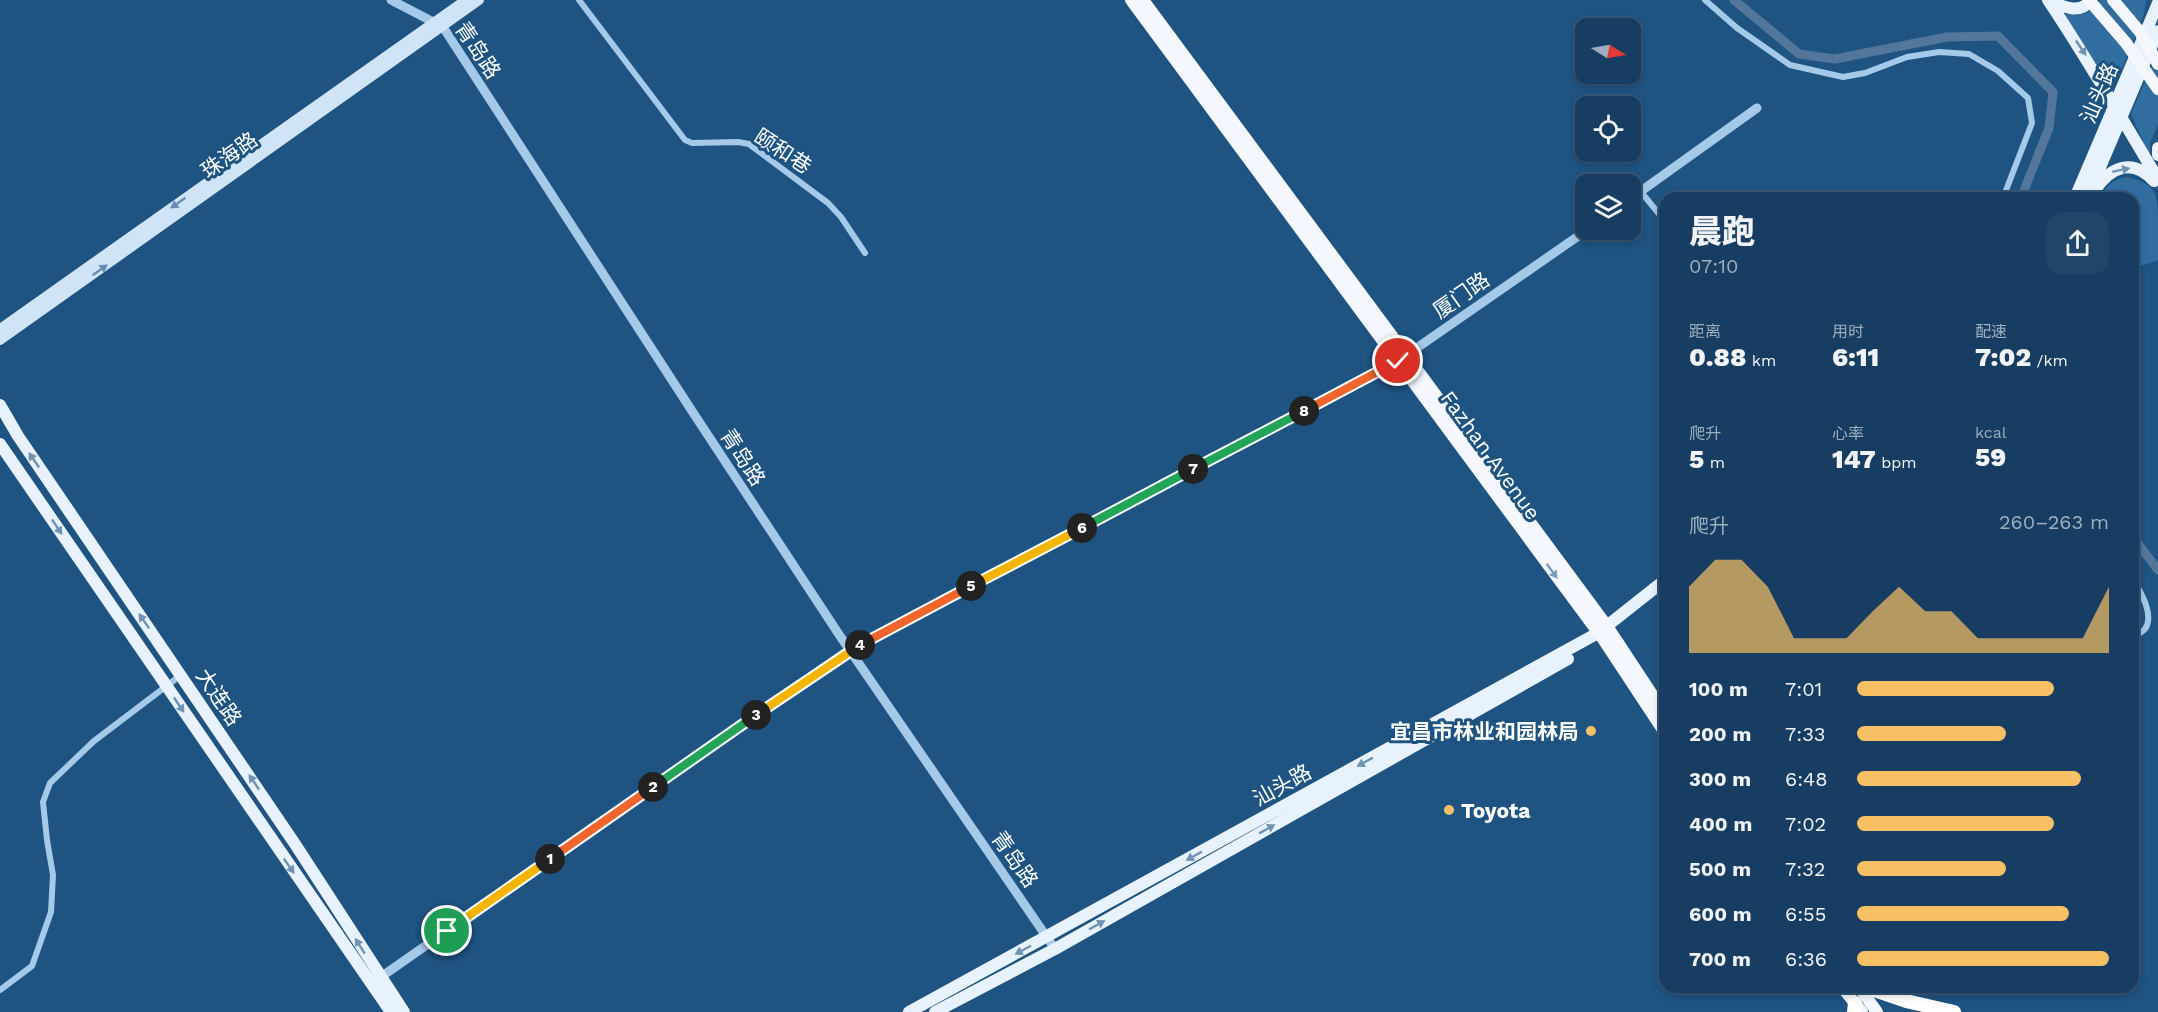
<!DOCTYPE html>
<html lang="zh">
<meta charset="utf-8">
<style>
body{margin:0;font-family:"Work Sans","Noto Sans SC",sans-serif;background:#204568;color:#f1f3f6;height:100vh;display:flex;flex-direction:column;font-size:22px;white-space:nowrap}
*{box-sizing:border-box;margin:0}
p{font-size:20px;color:#9eaebe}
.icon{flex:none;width:33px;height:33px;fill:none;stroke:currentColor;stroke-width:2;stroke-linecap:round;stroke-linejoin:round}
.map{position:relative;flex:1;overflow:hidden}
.side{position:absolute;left:1659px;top:192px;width:480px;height:801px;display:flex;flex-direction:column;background:#173e62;border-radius:18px;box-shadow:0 3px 9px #0003,0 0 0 2px #365777}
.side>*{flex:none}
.needle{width:39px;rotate:101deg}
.tools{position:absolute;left:1575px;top:18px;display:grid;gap:12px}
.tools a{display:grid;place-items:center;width:66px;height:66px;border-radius:12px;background:#173e62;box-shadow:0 3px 9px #0003,0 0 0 2px #365777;font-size:30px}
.pin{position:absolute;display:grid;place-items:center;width:51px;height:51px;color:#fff;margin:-26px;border:3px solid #fff;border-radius:50%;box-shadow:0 2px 6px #0007}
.km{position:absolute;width:30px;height:30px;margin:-15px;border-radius:50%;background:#222;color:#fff;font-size:16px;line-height:30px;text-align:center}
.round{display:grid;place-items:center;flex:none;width:63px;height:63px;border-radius:18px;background:#204568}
.head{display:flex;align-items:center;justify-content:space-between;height:102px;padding:0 30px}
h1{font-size:33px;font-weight:800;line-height:45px}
.stats{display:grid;grid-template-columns:repeat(3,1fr);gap:9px;height:102px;padding:6px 30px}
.stats div{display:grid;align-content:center}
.stats b{font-size:26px;font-weight:800}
.stats small{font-size:16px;font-weight:400}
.stats p{font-size:16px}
.chart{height:168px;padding:12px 30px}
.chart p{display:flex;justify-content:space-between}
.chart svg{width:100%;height:108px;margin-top:6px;fill:#f7c064;opacity:.7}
ul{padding:0 30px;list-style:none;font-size:20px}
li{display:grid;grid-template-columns:96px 72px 1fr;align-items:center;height:45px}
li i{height:15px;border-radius:8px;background:#f7c064}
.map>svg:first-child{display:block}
.green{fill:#326da0}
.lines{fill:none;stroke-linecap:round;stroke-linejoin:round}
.canal{stroke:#52779a;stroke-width:9}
.minor{stroke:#a5c9e9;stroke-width:6}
.tertiary{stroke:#a5c9e9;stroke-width:9}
.secondary{stroke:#d0e4f7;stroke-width:10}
.primary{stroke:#e8f2fe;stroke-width:12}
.trunk{stroke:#f4f8fe;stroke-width:12}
.motorway{stroke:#fff;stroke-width:14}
.trunk-bridge{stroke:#f4f8fe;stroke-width:12}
.oneway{fill:#6f93b4}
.oneway2{fill:#668db1}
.oneway3{fill:#7f9dba}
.split-1-casing{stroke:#fff;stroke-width:12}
.split-2-casing{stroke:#fff;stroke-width:12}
.split-3-casing{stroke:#fff;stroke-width:12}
.split-4-casing{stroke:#fff;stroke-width:12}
.split-5-casing{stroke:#fff;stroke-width:12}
.split-6-casing{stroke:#fff;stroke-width:12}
.split-7-casing{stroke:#fff;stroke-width:12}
.split-8-casing{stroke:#fff;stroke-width:12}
.split-9-casing{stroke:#fff;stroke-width:12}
.split-1{stroke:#f5b400;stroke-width:8}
.split-2{stroke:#f0652b;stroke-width:8}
.split-3{stroke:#22a559;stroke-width:8}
.split-4{stroke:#f5b400;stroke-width:8}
.split-5{stroke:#f0652b;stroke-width:8}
.split-6{stroke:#f5b400;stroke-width:8}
.split-7{stroke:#22a559;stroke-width:8}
.split-8{stroke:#22a559;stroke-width:8}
.split-9{stroke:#f0652b;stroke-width:8}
.poi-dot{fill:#f7c064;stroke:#1f5382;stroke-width:2}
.labels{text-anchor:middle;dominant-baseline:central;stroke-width:6;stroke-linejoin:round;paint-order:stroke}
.street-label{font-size:21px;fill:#fff;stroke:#1f5382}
.poi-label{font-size:21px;font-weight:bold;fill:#fff;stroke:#1f5382;text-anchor:end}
</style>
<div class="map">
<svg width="2158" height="1012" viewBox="0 0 2158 1012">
<rect width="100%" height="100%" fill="#1f5382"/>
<path class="green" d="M2100,0H2146L2144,14L2118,79L2108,83L2064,14C2084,15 2087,16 2100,0Z
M2158,51V125L2150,143V157L2131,114Z
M2126,177C2156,183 2158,194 2158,221C2158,234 2158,247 2158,260L2133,269V198H2100C2107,185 2112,180 2126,177Z"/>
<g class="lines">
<path class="canal" d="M1734,0L1799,54L1835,59L1947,37L1998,36L2053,92L2049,128L2021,198
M2133,537L2158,570"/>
<path class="minor" d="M579,0L685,140L692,143L738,142L749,144L828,203L841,217L865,253
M1705,0L1737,28L1790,65L1843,77L1865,73L1907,57L1939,52L1969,54L1998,71L2028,98L2032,123L2003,198
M1641,192L1665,221
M2133,579C2140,591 2155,615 2145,629C2142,632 2137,635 2133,638
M0,990L32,966L51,912L53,875L47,840L43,802L50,783L94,741L181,675"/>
<path class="tertiary" d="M391,0L443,27L692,411L840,636L1055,949
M1630,199L1757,108
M378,979L849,650L1398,361L1587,230"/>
<path class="secondary" d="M0,329L466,0
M0,340L479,0"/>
<path class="primary" d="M2048,0C2087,58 2122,119 2158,179
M2049,1C2064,7 2080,15 2091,0
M2158,148V155
M2095,190C2111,166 2133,158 2154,181
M2075,198L2158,3
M2087,198L2158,31
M0,405L18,436L295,844L404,1012
M0,444L391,1012
M909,1012L1598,633L1665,580
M935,1012L1055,949L1568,659"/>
<path class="trunk" d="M1131,0L1603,639L1665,733
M1143,0L1607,626L1665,714
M1842,987L1862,1012
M1859,987L1877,1012"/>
<path class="motorway" d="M1865,987L1906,1001L1954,1012
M1854,1012L1855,1003"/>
<path class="trunk-bridge" d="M2089,0L2126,43L2158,89
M2113,0L2140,32L2158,64"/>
</g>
<defs><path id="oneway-solid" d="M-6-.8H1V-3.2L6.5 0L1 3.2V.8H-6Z" transform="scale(1.5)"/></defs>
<g class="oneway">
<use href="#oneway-solid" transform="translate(2081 48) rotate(56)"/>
<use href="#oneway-solid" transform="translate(2121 170) rotate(-12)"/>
<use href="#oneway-solid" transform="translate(34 460) rotate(-124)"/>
<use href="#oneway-solid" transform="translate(57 527) rotate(56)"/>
<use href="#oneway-solid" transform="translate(144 621) rotate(-125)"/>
<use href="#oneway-solid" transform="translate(179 705) rotate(56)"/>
<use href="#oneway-solid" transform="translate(1365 762) rotate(151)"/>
<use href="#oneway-solid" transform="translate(254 782) rotate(-124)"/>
<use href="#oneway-solid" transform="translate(1267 829) rotate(-29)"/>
<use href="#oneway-solid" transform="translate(1194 856) rotate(151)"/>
<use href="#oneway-solid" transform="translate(289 866) rotate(55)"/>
<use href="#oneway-solid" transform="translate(1097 925) rotate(-29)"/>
<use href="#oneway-solid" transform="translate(360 946) rotate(-122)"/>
<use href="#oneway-solid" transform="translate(1023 950) rotate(152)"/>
</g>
<g class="oneway2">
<use href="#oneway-solid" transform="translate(178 203) rotate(145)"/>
<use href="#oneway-solid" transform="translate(100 270) rotate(-35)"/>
</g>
<use class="oneway3" href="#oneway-solid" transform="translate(1552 571) rotate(54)"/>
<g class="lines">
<defs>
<path id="split-1" d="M447,931L550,859"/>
<path id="split-2" d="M550,859L653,787"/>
<path id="split-3" d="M653,787L756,715"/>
<path id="split-4" d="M756,715L860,645"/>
<path id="split-5" d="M860,645L971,586"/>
<path id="split-6" d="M971,586L1082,528"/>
<path id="split-7" d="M1082,528L1193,469"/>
<path id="split-8" d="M1193,469L1304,411"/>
<path id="split-9" d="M1304,411L1398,361"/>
</defs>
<use href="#split-1" class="split-1-casing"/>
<use href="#split-2" class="split-2-casing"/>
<use href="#split-3" class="split-3-casing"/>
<use href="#split-4" class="split-4-casing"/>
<use href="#split-5" class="split-5-casing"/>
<use href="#split-6" class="split-6-casing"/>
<use href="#split-7" class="split-7-casing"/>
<use href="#split-8" class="split-8-casing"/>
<use href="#split-9" class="split-9-casing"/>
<use href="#split-1" class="split-1"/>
<use href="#split-2" class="split-2"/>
<use href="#split-3" class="split-3"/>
<use href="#split-4" class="split-4"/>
<use href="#split-5" class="split-5"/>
<use href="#split-6" class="split-6"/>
<use href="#split-7" class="split-7"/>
<use href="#split-8" class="split-8"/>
<use href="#split-9" class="split-9"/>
</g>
<g class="poi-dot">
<circle cx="1591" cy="731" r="6"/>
<circle cx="1449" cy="810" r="6"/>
</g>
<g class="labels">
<g class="street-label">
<text transform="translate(478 50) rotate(56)">青岛路</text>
<text transform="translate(2099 93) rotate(-67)">汕头路</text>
<text transform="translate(783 151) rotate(33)">颐和巷</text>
<text transform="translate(229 155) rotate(-35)">珠海路</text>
<text transform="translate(1461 295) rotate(-35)">厦门路</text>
<text transform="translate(1491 455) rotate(54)">Fazhan Avenue</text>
<text transform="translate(743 457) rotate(57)">青岛路</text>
<text transform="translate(219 697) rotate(56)">大连路</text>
<text transform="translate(1282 785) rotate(-29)">汕头路</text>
<text transform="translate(1015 859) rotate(55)">青岛路</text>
</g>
<g class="poi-label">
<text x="1579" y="731">宜昌市林业和园林局</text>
<text x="1461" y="810" text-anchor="start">Toyota</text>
</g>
</g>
</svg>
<div class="tools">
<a><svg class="needle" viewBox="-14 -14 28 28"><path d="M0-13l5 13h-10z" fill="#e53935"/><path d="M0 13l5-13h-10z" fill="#9eaebe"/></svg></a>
<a><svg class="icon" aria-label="locate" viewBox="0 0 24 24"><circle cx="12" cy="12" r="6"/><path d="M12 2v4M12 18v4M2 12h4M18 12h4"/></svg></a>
<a><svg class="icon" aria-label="layers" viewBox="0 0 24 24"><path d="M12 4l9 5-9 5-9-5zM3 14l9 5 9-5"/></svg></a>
</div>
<div class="pin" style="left:447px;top:931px;background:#1e9e55"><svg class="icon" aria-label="arrive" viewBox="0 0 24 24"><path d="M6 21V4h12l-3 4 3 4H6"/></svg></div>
<div class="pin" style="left:1398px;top:361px;background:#d93025"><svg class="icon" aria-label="check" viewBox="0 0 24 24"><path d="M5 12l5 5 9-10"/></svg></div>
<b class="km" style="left:550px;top:859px">1</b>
<b class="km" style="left:653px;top:787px">2</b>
<b class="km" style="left:756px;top:715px">3</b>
<b class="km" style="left:860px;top:645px">4</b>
<b class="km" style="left:971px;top:586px">5</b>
<b class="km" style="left:1082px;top:528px">6</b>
<b class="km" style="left:1193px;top:469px">7</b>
<b class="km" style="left:1304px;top:411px">8</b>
<section class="side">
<div class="head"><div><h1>晨跑</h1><p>07:10</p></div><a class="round"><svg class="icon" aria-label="share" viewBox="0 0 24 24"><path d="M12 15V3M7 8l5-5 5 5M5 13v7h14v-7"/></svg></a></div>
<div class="stats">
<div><p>距离</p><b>0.88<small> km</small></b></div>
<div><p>用时</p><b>6:11</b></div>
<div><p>配速</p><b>7:02<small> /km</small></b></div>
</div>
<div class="stats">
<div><p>爬升</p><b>5<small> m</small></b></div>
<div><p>心率</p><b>147<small> bpm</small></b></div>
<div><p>kcal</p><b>59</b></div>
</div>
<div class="chart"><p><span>爬升</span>260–263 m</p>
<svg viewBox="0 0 160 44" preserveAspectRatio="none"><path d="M0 44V17L10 6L20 6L30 17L40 38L50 38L60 38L70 27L80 17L90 27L100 27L110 38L120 38L130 38L140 38L150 38L160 17V44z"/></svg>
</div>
<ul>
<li><b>100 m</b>7:01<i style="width:78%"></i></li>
<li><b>200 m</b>7:33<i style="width:59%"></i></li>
<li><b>300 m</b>6:48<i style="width:89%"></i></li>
<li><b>400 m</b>7:02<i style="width:78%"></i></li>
<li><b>500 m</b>7:32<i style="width:59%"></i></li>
<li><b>600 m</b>6:55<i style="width:84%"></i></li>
<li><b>700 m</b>6:36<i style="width:100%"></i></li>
</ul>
</section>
</div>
